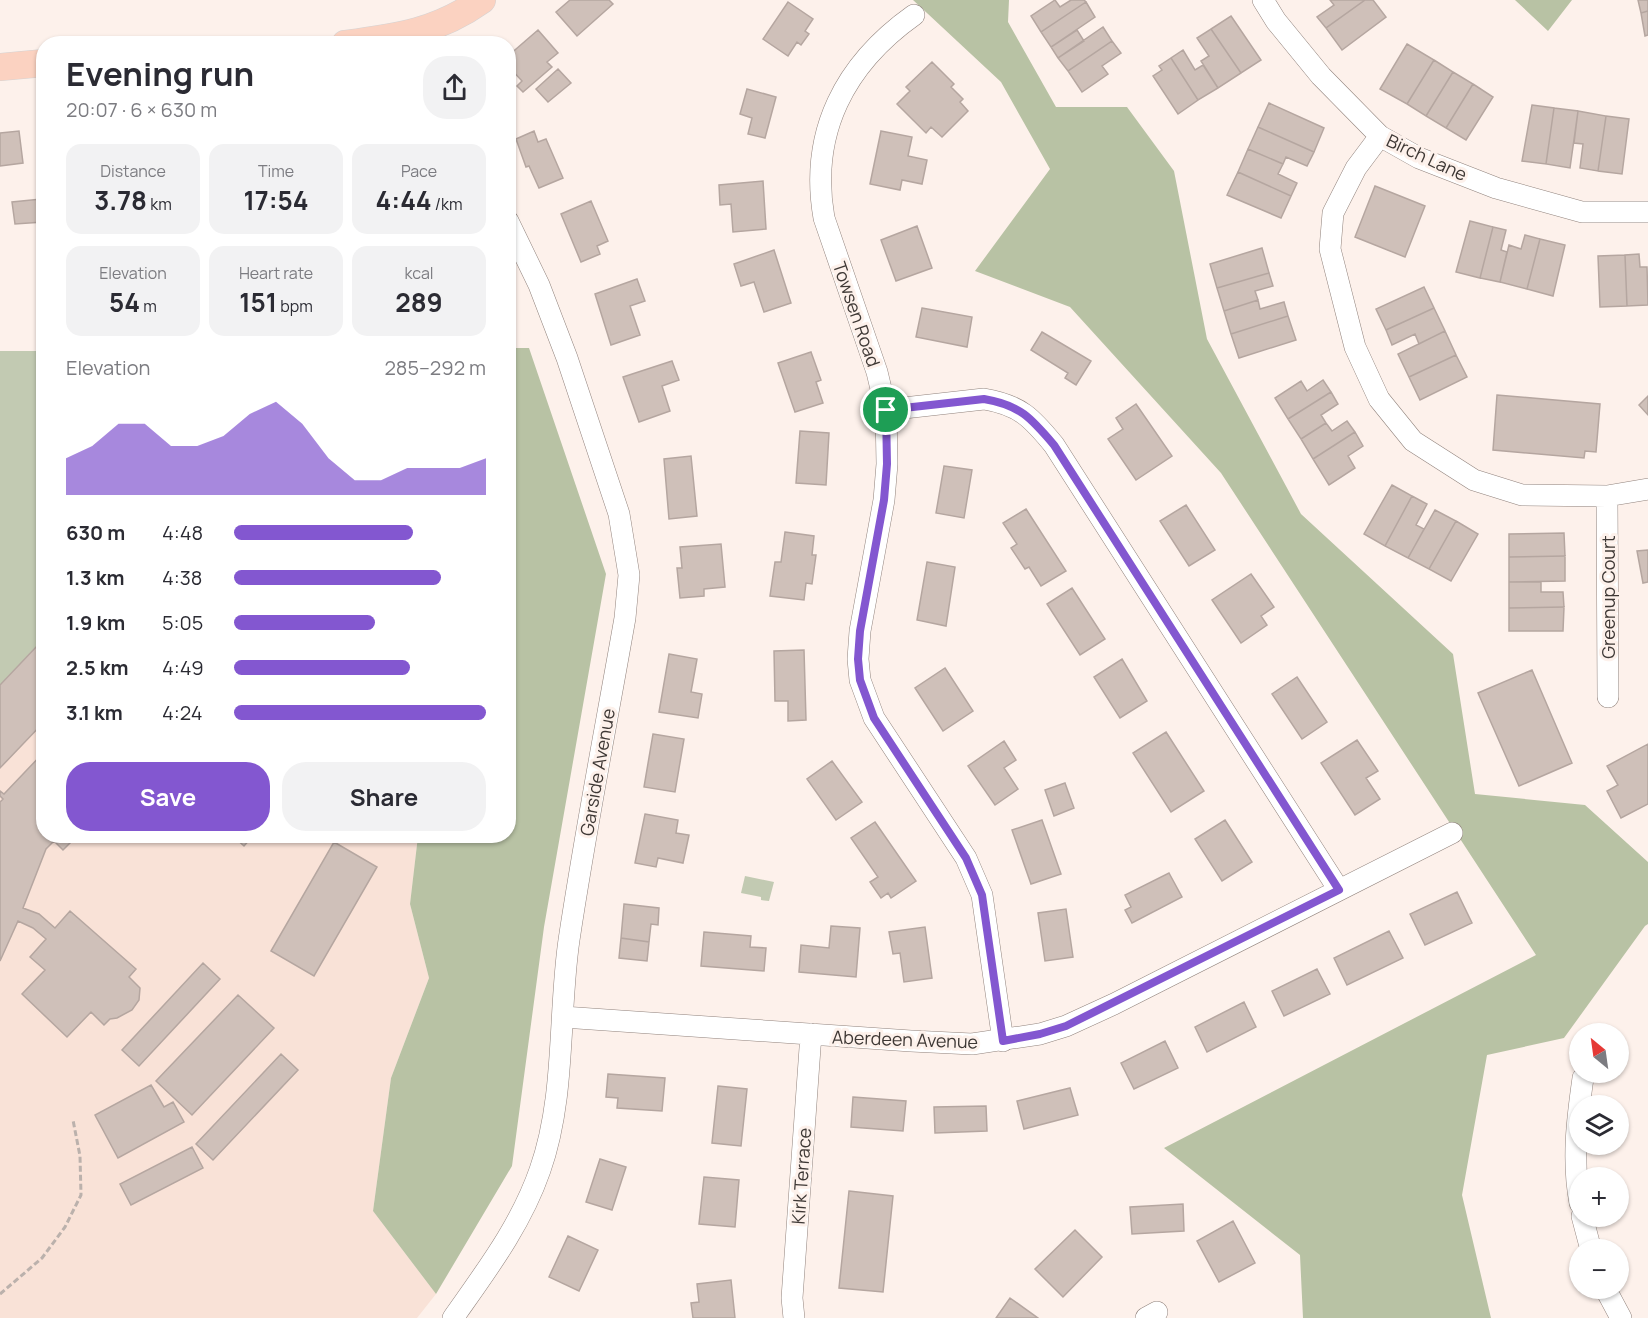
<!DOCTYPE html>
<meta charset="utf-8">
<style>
body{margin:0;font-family:Manrope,sans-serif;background:#f2f2f3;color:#2b2b33;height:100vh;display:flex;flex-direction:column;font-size:22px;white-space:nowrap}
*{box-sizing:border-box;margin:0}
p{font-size:20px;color:#7c7c81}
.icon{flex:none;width:33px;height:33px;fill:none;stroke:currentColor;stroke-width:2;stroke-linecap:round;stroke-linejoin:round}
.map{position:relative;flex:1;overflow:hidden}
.drawer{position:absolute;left:36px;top:36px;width:480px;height:807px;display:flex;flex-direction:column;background:#fff;border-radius:24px;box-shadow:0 2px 4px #0004}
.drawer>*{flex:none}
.needle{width:39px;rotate:331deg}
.buttons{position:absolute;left:1569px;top:1023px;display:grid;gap:12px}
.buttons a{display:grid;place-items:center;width:60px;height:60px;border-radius:50%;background:#fff;box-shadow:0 2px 4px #0004;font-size:30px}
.pin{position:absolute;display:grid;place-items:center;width:51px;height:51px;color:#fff;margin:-26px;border:3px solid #fff;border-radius:50%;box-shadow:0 2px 6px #0007}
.round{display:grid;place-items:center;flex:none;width:63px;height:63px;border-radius:24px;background:#f2f2f3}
.overview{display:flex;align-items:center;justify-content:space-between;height:102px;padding:0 30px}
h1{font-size:33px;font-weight:700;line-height:45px}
.stats{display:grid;grid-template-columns:repeat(3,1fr);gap:9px;height:102px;padding:6px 30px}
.stats div{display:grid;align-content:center;border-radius:15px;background:#f2f2f3;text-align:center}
.stats b{font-size:26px;font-weight:700}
.stats small{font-size:16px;font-weight:400}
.stats p{font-size:16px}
.chart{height:168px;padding:12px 30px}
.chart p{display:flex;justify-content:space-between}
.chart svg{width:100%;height:108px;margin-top:6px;fill:#8357d0;opacity:.7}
.button{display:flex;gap:12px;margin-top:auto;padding:12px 30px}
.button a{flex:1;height:69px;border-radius:24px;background:#8357d0;color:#fff;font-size:24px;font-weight:700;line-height:69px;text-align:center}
.button a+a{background:#f2f2f3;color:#2b2b33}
ul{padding:0 30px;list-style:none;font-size:20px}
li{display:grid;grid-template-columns:96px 72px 1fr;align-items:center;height:45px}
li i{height:15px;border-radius:8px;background:#8357d0}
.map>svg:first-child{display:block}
.built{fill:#f9e2d7}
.green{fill:#c2cab2}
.forest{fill:#b8c2a4}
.building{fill:#cfc0b9;stroke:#b5a6a0;stroke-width:1.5}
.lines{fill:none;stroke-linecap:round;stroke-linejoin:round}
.minor-casing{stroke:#91837d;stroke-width:22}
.major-casing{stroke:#d5d3d3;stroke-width:28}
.path{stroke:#bbb1ac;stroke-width:3;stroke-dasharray:6 3;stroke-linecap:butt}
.minor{stroke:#fff;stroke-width:21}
.major{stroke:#fbd2c1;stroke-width:27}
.route-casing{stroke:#fff;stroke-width:12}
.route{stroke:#8357d0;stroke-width:8}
.labels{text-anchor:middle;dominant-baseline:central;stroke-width:6;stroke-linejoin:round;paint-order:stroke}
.street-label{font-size:18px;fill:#3e3835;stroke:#fdf1eb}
</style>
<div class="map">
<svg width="1648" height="1318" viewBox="0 0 1648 1318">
<rect width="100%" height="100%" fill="#fdf1eb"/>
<path class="built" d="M0,351H43L44,836H418L410,904L429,978L391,1078L373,1211L436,1294L417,1318H0Z"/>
<path class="green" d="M0,351H43V650L38,645L0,685Z
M745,876L774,882L769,901L761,900V897L741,893Z"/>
<path class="forest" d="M913,0H1009L1008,22L1056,107H1127L1174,171L1207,339L1301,514L1453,654L1475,794L1585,805L1648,862V924L1645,926L1564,1038L1487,1055L1462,1195L1491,1318H1303L1300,1255L1164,1148L1536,955L1221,473L1070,307L975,271L1050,169L1001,82Z
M1515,0H1572L1548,31Z
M508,348H529L606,574L544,927L512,1166L436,1294L373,1211L391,1078L429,978L410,904L418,836H508Z"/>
<path class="building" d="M570,0H609L613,4L577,36L556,12Z
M1055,0L1060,7L1071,0H1084L1086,2L1041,32L1031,16Z
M1330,0H1365L1326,28L1317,17L1334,5Z
M1365,0H1373L1386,17L1342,50L1326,28Z
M1638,0H1648V11L1641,13Z
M788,2L813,19L805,31L809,34L801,45L797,42L788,56L763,39Z
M1086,2L1095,17L1051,47L1041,32Z
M1648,11V35L1645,36L1641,13Z
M1231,16L1261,60L1241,73L1211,29Z
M1103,27L1112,41L1068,71L1058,58Z
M1211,29L1241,73L1218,88L1201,61L1209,56L1197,38Z
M538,30L558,53L547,62L552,67L523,92L517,86L522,81L508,66V56Z
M1077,30L1084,41L1058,58L1051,47Z
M1112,41L1121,53L1102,66L1108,74L1082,92L1068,71Z
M1407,44L1434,60L1407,104L1380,89Z
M1183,50L1195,70L1203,65L1218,88L1198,100L1171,58Z
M1171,58L1198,100L1178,114L1153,76L1162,70L1159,66Z
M1434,60L1453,72L1426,116L1407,104Z
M932,62L954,84L951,87L963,99L960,102L968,111L942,137L931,127L926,133L897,104L910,91L906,87Z
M558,69L571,83L548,102L536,89Z
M1453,72L1473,84L1446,128L1426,116Z
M1473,84L1493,97L1466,140L1446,128Z
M747,89L776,97L765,138L748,134L752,118L740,114Z
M1269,103L1324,128L1314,152L1258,127Z
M1532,105L1554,108L1546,164L1522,161Z
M1554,108L1578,111L1570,168L1546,164Z
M1578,111L1606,116L1598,171L1580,168L1583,144L1574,143Z
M1606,116L1629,119L1622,174L1598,171Z
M1258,127L1314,152L1307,166L1286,157L1283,164L1248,149Z
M19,131L23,163L0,166V133Z
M534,131L538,142L546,139L563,178L539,188L529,166L526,167L516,139Z
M881,131L912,137L908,156L927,160L922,184L902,180L900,190L870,184Z
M1248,149L1283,164L1278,174L1297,183L1291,196L1238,172Z
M1238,172L1291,196L1281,218L1227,195Z
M763,181L766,229L733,232L731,204L720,205L719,185Z
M1375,186L1425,206L1405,257L1355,237Z
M41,199L43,222L15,224L12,202Z
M591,201L608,241L597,246L600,254L581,262L561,214Z
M1470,221L1493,227L1480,278L1456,272Z
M917,226L932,268L896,281L881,240Z
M1493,227L1506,230L1501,250L1507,252L1500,282L1480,278Z
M1525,235L1540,239L1527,289L1500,282L1509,245L1521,249Z
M1540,239L1565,245L1553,296L1527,289Z
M1262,248L1269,273L1217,288L1210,264Z
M774,250L791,303L764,312L754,282L741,286L734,264Z
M1639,254L1640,267H1647L1648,305L1627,306L1625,255Z
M1625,255L1627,306L1600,307L1598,256Z
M1269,273L1273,286L1255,291L1258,300L1224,311L1217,288Z
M637,279L645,301L630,306L640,335L611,345L595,294Z
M1424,287L1434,308L1386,330L1376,309Z
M1258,300L1260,309L1284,302L1288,316L1231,334L1224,311Z
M922,308L972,317L967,347L916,337Z
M1434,308L1445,331L1419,344L1415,334L1392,345L1386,330Z
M1288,316L1296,340L1239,358L1231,334Z
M1445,331L1456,355L1409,377L1398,354Z
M1042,332L1091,361L1076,385L1065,378L1068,373L1031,350Z
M811,352L821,380L816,382L823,403L795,412L778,363Z
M1456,355L1467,377L1420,400L1409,377Z
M672,361L679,380L662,386L670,411L639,422L623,377Z
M1323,380L1331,392L1288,419L1275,398L1301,381L1307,391Z
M1331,392L1338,404L1321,415L1326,423L1301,439L1288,419Z
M1497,395L1600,404L1596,452L1585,451L1584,458L1493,450Z
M1648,396V415L1639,405Z
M1136,404L1172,456L1136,480L1108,439L1123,429L1116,418Z
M1347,421L1355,432L1313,459L1301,439L1326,423L1332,431Z
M800,431L829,433L826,485L796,483Z
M1355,432L1363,446L1348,456L1355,468L1329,485L1313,459Z
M691,456L697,516L669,519L664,459Z
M944,466L972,470L964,518L936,513Z
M1392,485L1412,496L1385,546L1364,534Z
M1412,496L1427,504L1416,525L1424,529L1408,558L1385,546Z
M1186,505L1215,550L1189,566L1160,521Z
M1026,509L1066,571L1041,586L1029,567L1025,569L1011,548L1017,544L1003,523Z
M1435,510L1456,521L1429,569L1408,558Z
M1456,521L1478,534L1451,581L1429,569Z
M785,532L814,536L812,555H816L812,584L806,583L804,600L770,596L775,562H781Z
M1564,533L1565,556L1509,557V534Z
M721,544L725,587L704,589V596L680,598L677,568H682L680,547Z
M1648,550V582L1643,583L1637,551Z
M1565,556V581L1509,582V557Z
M927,562L955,567L946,626L917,620Z
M1251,574L1274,607L1261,616L1267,625L1241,643L1212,600Z
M1509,582H1541V592H1563L1564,607L1509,608Z
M1072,588L1105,639L1080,655L1047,604Z
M1564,607L1563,631H1509V608Z
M38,645L44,650V722L0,768V685Z
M804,650L806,720L788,721V701H775L774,651Z
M669,654L697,659L691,692L702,694L698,718L659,712Z
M1122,659L1147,701L1120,718L1094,677Z
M945,668L973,711L943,731L915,688Z
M1532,670L1572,763L1519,786L1478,693Z
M1297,677L1327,722L1302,739L1272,694Z
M1166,732L1204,791L1171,812L1133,753Z
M653,734L684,739L675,792L644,787Z
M1357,740L1378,771L1366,778L1380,799L1355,815L1321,763Z
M1004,741L1016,760L1004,768L1018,789L995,805L968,766Z
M1648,744V804L1621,818L1607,791L1618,785L1607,766Z
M44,752V836H77L63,850L54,841L46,849L23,908L39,914L55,928L70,911L136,969L129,977L140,988L139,1000L132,1010L117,1018L110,1019L104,1025L91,1012L67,1037L22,994L45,970L30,957L46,939L33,928L18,921L0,961V802L3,799L0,796V791L4,794Z
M832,761L862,802L836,820L807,779Z
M1065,783L1074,808L1054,816L1045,790Z
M645,814L678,820L676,833L689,835L683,863L658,858L656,867L635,863Z
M1042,820L1061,874L1031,884L1012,830Z
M1225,820L1252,862L1222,881L1195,839Z
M875,822L916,881L891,898L888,893L881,898L870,882L878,877L851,838Z
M233,836H263L252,837L244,846Z
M334,842L377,867L314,976L271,951Z
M1169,873L1182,897L1132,923L1125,910L1131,907L1125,895Z
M1457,892L1472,923L1425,945L1410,914Z
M624,904L659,908L658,925L651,924L649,942L621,938Z
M1066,909L1073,957L1045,961L1038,913Z
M831,926L860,928L856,977L799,972L801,945L829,948Z
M925,927L932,978L904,982L900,953L893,954L889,932Z
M1389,931L1403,958L1347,985L1334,958Z
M704,932L751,936L750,947L766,948L764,971L701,966Z
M621,938L649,942L647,961L619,958Z
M203,963L220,979L139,1066L122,1050Z
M1317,969L1330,994L1284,1016L1272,991Z
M238,995L274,1028L192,1115L156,1081Z
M1244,1002L1256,1027L1207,1052L1195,1027Z
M1165,1041L1178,1068L1134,1089L1121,1063Z
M281,1054L298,1070L213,1160L196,1144Z
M608,1074L665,1078L662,1111L617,1108L618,1098L606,1097Z
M151,1085L164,1107L173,1102L184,1122L118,1158L95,1115Z
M718,1086L747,1089L741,1146L712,1143Z
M1070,1088L1078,1115L1024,1129L1017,1101Z
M853,1097L906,1101L903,1131L851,1127Z
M986,1106L987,1131L935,1133L934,1107Z
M192,1147L203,1168L131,1205L120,1184Z
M600,1159L626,1167L612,1210L586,1202Z
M704,1177L739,1180L735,1227L699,1224Z
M849,1191L893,1196L883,1292L839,1288Z
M1183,1204L1184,1231L1132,1234L1130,1207Z
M1233,1221L1255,1263L1219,1282L1197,1241Z
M1075,1230L1102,1257L1063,1297L1035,1269Z
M568,1236L598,1250L579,1291L549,1277Z
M731,1280L735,1318H693L691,1303L699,1302L697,1284Z
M1010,1298L1038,1318H996Z"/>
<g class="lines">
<defs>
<path id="minor" d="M1263,0L1276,21L1321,76L1380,136L1419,158L1496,188L1582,212H1648
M914,15C845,64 809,132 824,218L877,372L886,410L887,464L884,500L860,631L858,659L860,680L874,718L966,858L982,895L1003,1041
M1380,136L1356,168L1333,213L1330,249L1355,347L1379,399L1413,441L1474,480L1522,495L1607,496L1648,489
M886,410L984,399C1020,405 1032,418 1054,445L1339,890
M1607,496L1608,697
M563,1017L911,1041L972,1044L1040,1034L1066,1026L1114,1004L1452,833
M1580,1203C1572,1161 1577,1120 1583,1078
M1582,1216L1591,1250
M1605,1288L1621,1318
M453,1318C486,1271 521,1225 540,1170C566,1096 558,1016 569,940C585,833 606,726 625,618L629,575L619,514L567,358L539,285L508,221
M794,1318L792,1298L811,1034
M1146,1318L1157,1312"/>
<path id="major" d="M345,44C398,37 437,32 482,0
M0,67L44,63"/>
</defs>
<use href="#minor" class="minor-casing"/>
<use href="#major" class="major-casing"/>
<path class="path" d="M0,1294L42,1258L65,1227L81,1195L80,1156L73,1120"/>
<use href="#minor" class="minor"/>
<use href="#major" class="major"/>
</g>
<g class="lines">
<defs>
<path id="route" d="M984,399C1020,405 1031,418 1054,445L1339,890L1066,1026L1040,1034L1003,1041L982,895L966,858L874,718L860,680L858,659L860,631L884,500L887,464L886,410Z"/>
</defs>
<use href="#route" class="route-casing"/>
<use href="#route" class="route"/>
</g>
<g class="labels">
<g class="street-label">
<text transform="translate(1427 157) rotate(25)">Birch Lane</text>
<text transform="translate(857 314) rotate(71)">Towsen Road</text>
<text transform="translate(1608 597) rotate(-90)">Greenup Court</text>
<text transform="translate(597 772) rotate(-80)">Garside Avenue</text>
<text transform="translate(905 1039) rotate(2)">Aberdeen Avenue</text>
<text transform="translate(801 1176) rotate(-86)">Kirk Terrace</text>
</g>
</g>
</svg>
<div class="buttons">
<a><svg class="needle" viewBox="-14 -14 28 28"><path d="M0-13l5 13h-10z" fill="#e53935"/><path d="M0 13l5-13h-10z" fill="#7c7c81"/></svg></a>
<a><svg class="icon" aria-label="layers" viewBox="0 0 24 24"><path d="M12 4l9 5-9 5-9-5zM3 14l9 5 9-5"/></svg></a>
<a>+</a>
<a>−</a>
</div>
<div class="pin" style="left:886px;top:410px;background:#1e9e55"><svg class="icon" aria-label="arrive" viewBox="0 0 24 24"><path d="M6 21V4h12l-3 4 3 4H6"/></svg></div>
<section class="drawer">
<div class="overview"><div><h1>Evening run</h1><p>20:07 · 6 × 630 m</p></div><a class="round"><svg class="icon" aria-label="share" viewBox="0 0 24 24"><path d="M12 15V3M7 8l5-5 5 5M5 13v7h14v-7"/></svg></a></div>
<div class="stats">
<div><p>Distance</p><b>3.78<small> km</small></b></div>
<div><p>Time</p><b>17:54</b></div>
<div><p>Pace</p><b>4:44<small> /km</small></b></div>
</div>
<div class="stats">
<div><p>Elevation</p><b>54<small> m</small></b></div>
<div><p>Heart rate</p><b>151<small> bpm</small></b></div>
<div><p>kcal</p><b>289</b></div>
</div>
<div class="chart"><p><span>Elevation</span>285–292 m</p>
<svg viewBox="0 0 160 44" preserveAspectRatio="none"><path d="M0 44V29L10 24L20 15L30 15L40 24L50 24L60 20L70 11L80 6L90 15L100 29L110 38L120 38L130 33L140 33L150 33L160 29V44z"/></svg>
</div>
<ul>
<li><b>630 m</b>4:48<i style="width:71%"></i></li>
<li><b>1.3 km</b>4:38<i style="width:82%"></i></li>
<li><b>1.9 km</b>5:05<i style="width:56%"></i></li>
<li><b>2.5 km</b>4:49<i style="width:70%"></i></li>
<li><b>3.1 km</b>4:24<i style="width:100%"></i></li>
</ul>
<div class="button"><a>Save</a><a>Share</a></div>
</section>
</div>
